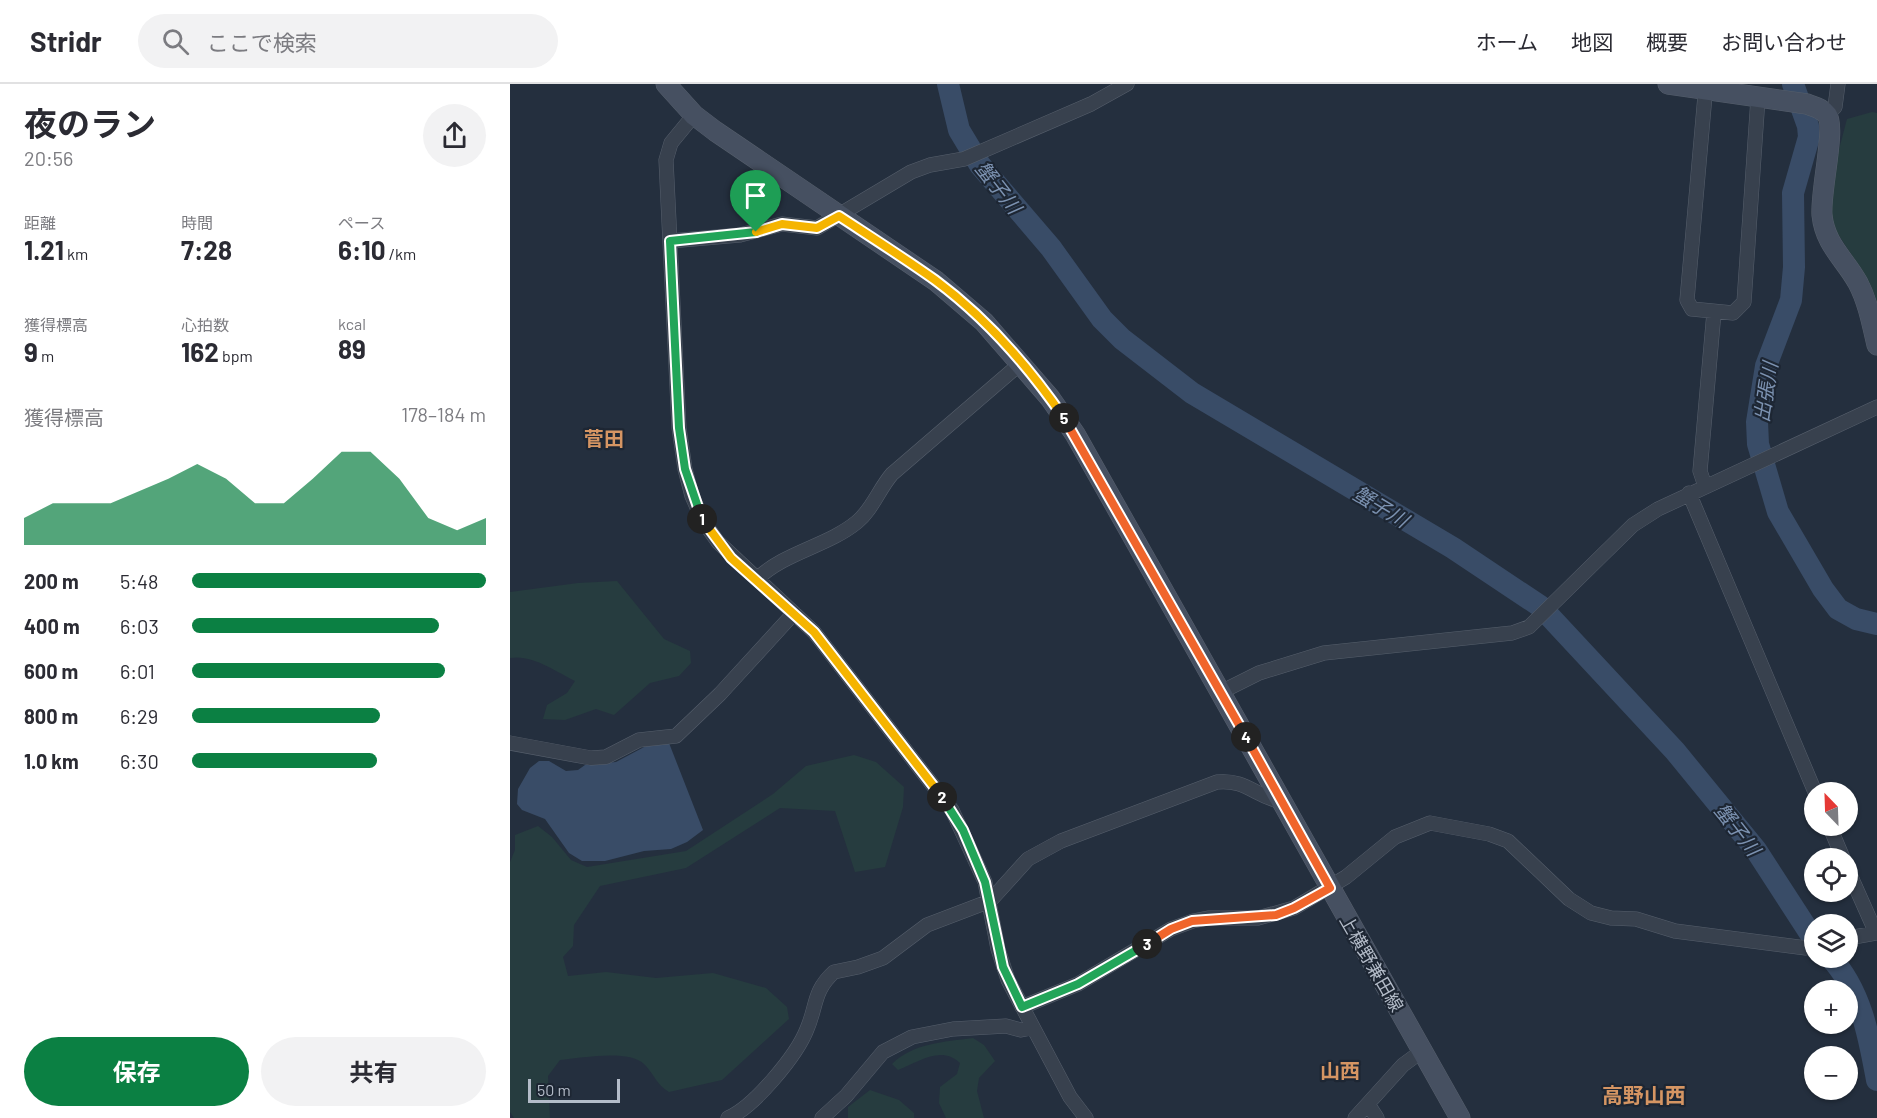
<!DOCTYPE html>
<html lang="ja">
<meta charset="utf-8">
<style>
body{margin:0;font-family:Barlow,"Noto Sans JP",sans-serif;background:#f2f2f3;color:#2b2b33;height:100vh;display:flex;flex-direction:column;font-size:22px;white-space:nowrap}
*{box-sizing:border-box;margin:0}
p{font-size:20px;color:#7c7c81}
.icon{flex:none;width:33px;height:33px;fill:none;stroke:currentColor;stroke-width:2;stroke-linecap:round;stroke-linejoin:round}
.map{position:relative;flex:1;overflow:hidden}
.panel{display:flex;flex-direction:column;background:#fff;width:510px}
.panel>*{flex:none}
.needle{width:39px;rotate:337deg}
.buttons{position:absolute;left:1294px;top:698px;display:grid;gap:12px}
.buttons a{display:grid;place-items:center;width:54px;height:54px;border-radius:50%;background:#fff;box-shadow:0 2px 4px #0004;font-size:30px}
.scale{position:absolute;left:18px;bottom:15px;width:92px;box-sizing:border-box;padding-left:6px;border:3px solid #b4bcc9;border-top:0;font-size:16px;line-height:21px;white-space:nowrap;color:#b4bcc9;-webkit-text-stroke:4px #1d2633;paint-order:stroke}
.pin{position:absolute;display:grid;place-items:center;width:51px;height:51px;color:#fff;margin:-62px -26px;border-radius:50% 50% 50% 0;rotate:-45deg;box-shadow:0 0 6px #0007}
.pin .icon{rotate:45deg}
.km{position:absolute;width:30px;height:30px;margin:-15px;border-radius:50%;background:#222;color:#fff;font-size:16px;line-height:30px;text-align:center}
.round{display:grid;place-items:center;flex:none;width:63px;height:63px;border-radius:32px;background:#f2f2f3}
.head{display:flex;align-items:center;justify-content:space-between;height:102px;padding:0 24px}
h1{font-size:33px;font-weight:700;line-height:45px}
.metrics{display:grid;grid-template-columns:repeat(3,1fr);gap:9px;height:102px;padding:6px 24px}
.metrics div{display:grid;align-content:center}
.metrics b{font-size:26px;font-weight:700}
.metrics small{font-size:16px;font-weight:400}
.metrics p{font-size:16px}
.chart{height:168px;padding:12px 24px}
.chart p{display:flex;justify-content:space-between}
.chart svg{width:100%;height:108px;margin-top:6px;fill:#0b8043;opacity:.7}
.cta{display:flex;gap:12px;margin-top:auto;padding:12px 24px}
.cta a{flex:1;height:69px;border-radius:36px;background:#0b8043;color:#fff;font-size:24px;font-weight:700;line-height:69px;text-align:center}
.cta a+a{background:#f2f2f3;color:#2b2b33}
ul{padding:0 24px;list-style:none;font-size:20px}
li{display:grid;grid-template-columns:96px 72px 1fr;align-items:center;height:45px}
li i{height:15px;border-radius:8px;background:#0b8043}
header{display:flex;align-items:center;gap:36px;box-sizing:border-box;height:84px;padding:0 30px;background:#fff;border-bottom:2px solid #e1e1e2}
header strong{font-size:28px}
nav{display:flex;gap:33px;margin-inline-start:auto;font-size:21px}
.search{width:420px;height:54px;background:#f2f2f3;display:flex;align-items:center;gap:15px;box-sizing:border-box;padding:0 21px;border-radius:33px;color:#7c7c81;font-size:22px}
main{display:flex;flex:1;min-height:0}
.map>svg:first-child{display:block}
.green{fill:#263c3f}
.water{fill:#394c67}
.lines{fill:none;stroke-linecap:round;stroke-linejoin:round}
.river{stroke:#394c67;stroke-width:22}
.street-casing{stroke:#565f6c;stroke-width:15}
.secondary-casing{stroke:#565f6c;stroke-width:21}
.street{stroke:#38414e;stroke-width:14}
.secondary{stroke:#465061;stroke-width:20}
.split-1-casing{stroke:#fff;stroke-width:12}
.split-2-casing{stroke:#fff;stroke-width:12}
.split-3-casing{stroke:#fff;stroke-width:12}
.split-4-casing{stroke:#fff;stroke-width:12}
.split-5-casing{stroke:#fff;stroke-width:12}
.split-6-casing{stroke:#fff;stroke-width:12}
.split-1{stroke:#22a559;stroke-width:8}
.split-2{stroke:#f5b400;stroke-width:8}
.split-3{stroke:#22a559;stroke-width:8}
.split-4{stroke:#f0652b;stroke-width:8}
.split-5{stroke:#f0652b;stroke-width:8}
.split-6{stroke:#f5b400;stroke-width:8}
.labels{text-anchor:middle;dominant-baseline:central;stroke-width:4.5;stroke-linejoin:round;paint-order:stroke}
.street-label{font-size:18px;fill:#b4bcc9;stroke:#1d2633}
.water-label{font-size:20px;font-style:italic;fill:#7c92b1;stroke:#1d2633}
.neighbourhood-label{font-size:20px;font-weight:bold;fill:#d59563;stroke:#1d2633}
.quarter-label{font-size:21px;font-weight:bold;fill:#d59563;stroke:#1d2633}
</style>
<header>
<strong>Stridr</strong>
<div class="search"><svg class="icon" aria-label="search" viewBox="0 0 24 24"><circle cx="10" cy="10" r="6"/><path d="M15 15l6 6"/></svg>ここで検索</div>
<nav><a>ホーム</a><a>地図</a><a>概要</a><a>お問い合わせ</a></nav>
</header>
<main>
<section class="panel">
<div class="head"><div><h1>夜のラン</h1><p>20:56</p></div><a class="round"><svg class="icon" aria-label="share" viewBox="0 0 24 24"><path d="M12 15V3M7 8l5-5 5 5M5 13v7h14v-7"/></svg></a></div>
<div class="metrics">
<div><p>距離</p><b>1.21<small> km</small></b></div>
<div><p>時間</p><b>7:28</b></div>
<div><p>ペース</p><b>6:10<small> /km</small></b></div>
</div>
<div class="metrics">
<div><p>獲得標高</p><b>9<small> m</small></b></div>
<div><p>心拍数</p><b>162<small> bpm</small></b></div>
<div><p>kcal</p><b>89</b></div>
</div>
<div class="chart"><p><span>獲得標高</span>178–184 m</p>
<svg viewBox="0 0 160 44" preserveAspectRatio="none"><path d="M0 44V33L10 27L20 27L30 27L40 22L50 17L60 11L70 17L80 27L90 27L100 17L110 6L120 6L130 17L140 33L150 38L160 33V44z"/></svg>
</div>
<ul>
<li><b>200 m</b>5:48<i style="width:100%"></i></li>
<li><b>400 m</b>6:03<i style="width:84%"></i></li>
<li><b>600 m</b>6:01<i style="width:86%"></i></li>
<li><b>800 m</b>6:29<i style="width:64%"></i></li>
<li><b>1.0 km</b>6:30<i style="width:63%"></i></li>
</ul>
<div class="cta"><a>保存</a><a>共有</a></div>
</section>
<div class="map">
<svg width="1367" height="1034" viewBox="0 0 1367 1034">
<rect width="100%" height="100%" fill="#242f3e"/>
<path class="green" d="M1362,28L1367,29V228L1354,190L1324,144L1318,107L1337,35Z
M107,497L154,555L180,567L181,579L169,592L140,599L104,631L86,625L55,636L33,635L37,621L57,609L65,597C45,587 22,570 0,574V508L68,499Z
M344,671L366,678L394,703L393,723L375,783L345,788L325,727L270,724L176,784L90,802L64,841L63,862L53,873L58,892L96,888L146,894L203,889L256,904L277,923L279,935L212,996L159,1008C145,999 145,991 134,980C119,965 71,974 50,976L38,992L40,1034H4L0,1028V778L5,766V751L28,742L42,753L61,776L77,783L176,767L263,710L296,682Z
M463,954L474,961L485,977L469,994L467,1007L474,1034H436L429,1019L430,1003L447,990L450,979C431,961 409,978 388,986L382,980C403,959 434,958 463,954Z
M360,1006L389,1016L404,1029V1034H338V1023Z"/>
<path class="water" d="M159,659L193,746L177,758L161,765L134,767L95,777H72L59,769L35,735L12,726L7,720L8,705L20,684L29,677H39L56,687L68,686L75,681L106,678L136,662Z"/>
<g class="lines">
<path class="river" d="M438,0L449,46L470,81L541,164L592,235L612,255L682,309L943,464L1030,522L1165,667L1246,766L1305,857
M1283,0L1298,42L1299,53L1283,109L1284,183L1281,216L1256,282L1247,338L1248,360L1268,428L1313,505L1328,525L1346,535L1367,540
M1320,873C1351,906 1359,952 1367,996"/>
<defs>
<path id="street" d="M1196,0L1177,216L1182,225L1223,229L1234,218L1248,14
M184,31L161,59L156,76L169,344L175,385L182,412L193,437L208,458L304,548L442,726L475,798L488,865L498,896L560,1013L576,1034
M1317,31L1325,23L1328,0
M160,157L230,151L272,140L307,144L401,88L420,81L454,75L581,20L617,0
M1195,402L1190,387L1204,228
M1179,409L1305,708
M247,495C275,468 318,462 347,438C362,426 369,405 382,390L511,279
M711,608L749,589L814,569L1002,549L1019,543L1123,441L1148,425L1367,323
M0,659L81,674L96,673L129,656L166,652L210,610L284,529
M1319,741L1333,774
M1338,786L1366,849
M1338,854L1367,849
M512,923L568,900L661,845L683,837L698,834H748L784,824L836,793L885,753L920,739L979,750L998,757L1059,815L1081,829L1101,834L1126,835L1165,847L1296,864L1305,861
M858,1020L867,1034
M218,1034C244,1023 287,971 297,945C307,922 303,907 324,888L348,883L373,874L417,841L480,817L518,775L551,757L707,698C737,695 745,713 773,718
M312,1034L336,1012L373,968L402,953L443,945L496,942L511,946L521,944
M845,1034L893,981L912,967"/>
<path id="secondary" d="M156,0L184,31L205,47L426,197L474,238L540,314L565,350L950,1034
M1158,0L1297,20C1304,23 1312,24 1317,31C1326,44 1310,108 1312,131C1315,161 1335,175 1348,199C1358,218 1362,240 1367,261"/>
</defs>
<use href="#street" class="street-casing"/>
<use href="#secondary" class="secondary-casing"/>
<use href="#street" class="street"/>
<use href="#secondary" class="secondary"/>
</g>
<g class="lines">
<defs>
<path id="split-1" d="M192,435L175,385L169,344L160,157L246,148"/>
<path id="split-2" d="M192,435L221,474L304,548L432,713"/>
<path id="split-3" d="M432,713L453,746L475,798L493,883L512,923L568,900L637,860"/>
<path id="split-4" d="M637,860L661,845L682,837L766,831L784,824L820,804L736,653"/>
<path id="split-5" d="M554,334L736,653"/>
<path id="split-6" d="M246,148L272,140L307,144L329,132C361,153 394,174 425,196C475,233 519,283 554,334"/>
</defs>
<use href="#split-1" class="split-1-casing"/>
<use href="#split-2" class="split-2-casing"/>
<use href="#split-3" class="split-3-casing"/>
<use href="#split-4" class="split-4-casing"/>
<use href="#split-5" class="split-5-casing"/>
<use href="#split-6" class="split-6-casing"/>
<use href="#split-1" class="split-1"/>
<use href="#split-2" class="split-2"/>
<use href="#split-3" class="split-3"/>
<use href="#split-4" class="split-4"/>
<use href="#split-5" class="split-5"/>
<use href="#split-6" class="split-6"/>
</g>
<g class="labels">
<g class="street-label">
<text transform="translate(862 879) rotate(60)">上横野兼田線</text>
</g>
<g class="water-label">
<text transform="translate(489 103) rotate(52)">蟹子川</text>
<text transform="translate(1255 308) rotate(-81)">出張川</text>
<text transform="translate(871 422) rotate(31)">蟹子川</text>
<text transform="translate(1228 745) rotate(52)">蟹子川</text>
</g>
<g class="neighbourhood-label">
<text x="94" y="354">菅田</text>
<text x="830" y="986">山西</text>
</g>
<g class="quarter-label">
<text x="1134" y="1010">高野山西</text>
</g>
</g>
</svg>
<div class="buttons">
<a><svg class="needle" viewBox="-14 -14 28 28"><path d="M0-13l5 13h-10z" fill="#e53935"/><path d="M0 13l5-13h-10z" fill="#7c7c81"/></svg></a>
<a><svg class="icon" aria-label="locate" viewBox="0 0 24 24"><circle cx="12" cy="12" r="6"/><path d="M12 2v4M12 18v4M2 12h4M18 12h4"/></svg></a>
<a><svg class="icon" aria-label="layers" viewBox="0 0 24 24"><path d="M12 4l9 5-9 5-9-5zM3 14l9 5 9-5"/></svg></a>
<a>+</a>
<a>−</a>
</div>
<div class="scale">50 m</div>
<div class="pin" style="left:246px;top:148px;background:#1e9e55"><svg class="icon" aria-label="arrive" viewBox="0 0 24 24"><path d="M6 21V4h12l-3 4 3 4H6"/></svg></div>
<b class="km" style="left:192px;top:435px">1</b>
<b class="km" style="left:432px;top:713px">2</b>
<b class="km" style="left:637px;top:860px">3</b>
<b class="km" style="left:736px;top:653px">4</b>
<b class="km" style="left:554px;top:334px">5</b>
</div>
</main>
